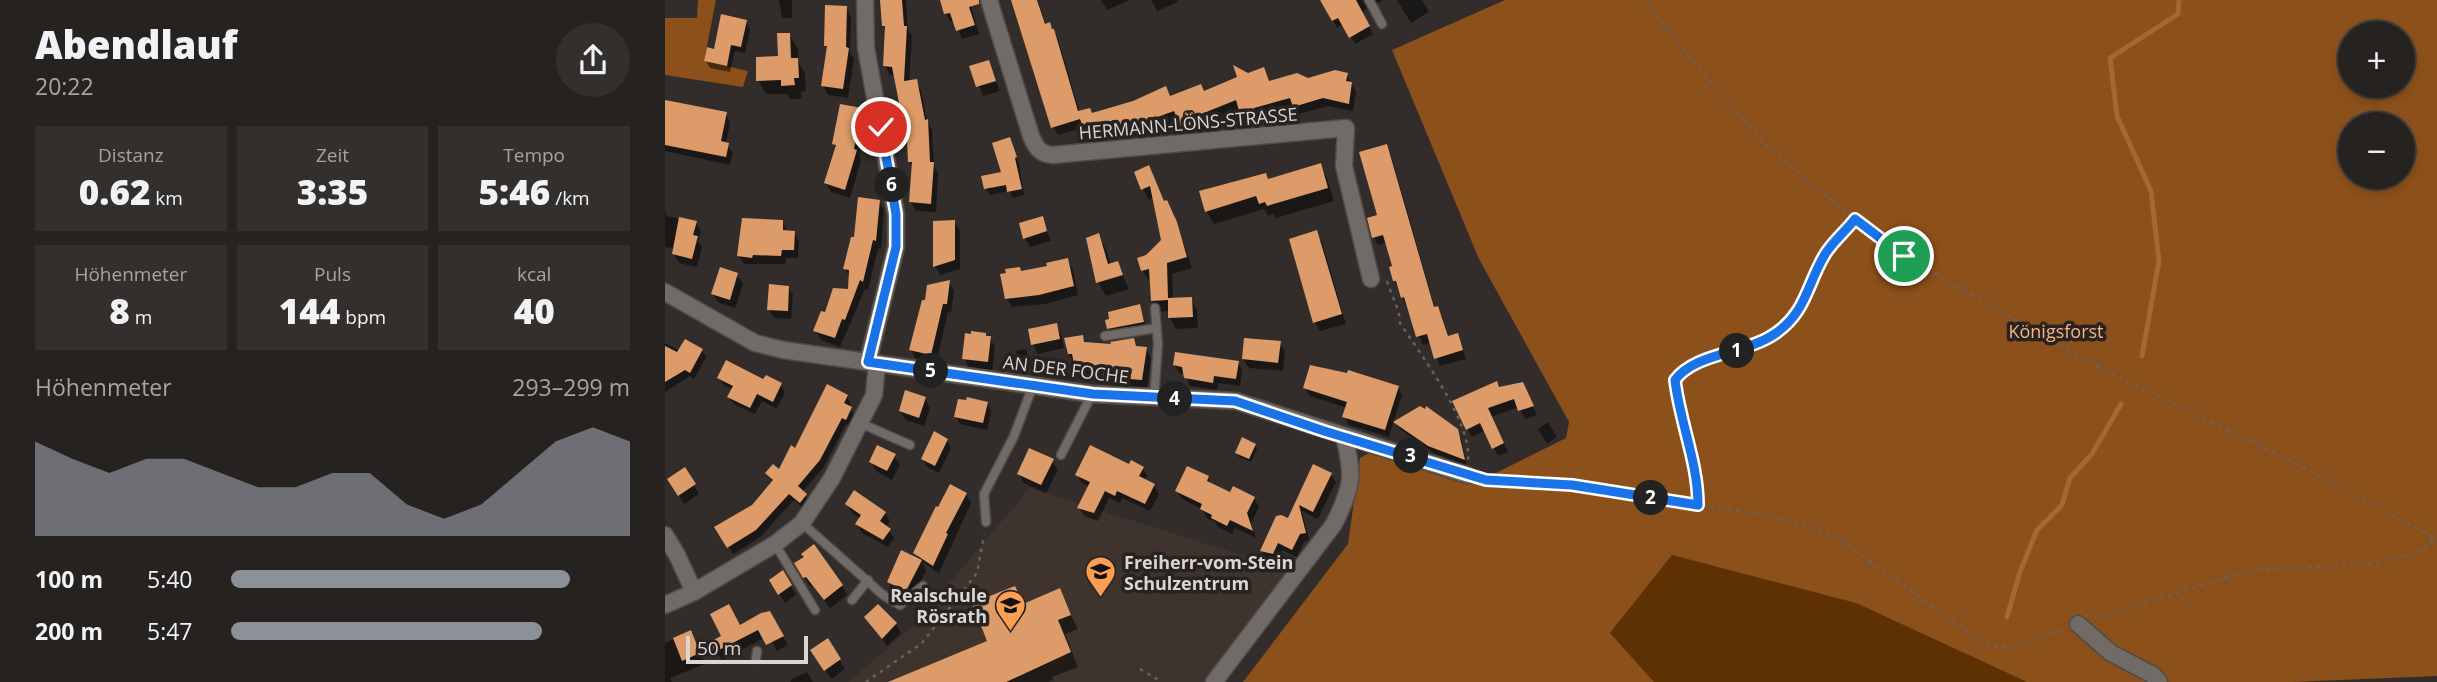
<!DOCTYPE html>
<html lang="de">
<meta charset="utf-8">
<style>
body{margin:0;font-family:"Open Sans",sans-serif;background:#322f2d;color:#f1f3f6;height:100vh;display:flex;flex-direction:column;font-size:26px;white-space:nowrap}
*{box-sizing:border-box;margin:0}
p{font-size:23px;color:#a4a4a5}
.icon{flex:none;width:38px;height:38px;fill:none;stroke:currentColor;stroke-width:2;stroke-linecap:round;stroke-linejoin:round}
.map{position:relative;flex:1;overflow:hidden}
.sheet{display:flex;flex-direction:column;background:#262220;width:665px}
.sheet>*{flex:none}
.buttons{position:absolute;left:1673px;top:21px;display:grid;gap:14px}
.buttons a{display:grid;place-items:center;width:77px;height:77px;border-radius:50%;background:#262220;box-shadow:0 4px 10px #0003,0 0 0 2px #423f3e;font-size:35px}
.scale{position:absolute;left:21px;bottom:18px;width:122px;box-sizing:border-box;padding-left:7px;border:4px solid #dad6d4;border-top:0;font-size:19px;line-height:24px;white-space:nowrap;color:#dad6d4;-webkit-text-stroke:5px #282320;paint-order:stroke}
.pin{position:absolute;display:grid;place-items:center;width:60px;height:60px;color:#fff;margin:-30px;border:4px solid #fff;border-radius:50%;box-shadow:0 2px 7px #0007}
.km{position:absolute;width:35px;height:35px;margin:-18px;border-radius:50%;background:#222;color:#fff;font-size:19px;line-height:35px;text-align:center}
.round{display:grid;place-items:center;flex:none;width:74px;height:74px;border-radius:37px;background:#322f2d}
.head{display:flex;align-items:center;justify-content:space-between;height:119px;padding:0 35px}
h1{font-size:38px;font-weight:800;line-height:52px}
.metrics{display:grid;grid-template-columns:repeat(3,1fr);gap:10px;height:119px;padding:7px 35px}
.metrics div{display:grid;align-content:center;border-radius:0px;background:#322f2d;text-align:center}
.metrics b{font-size:35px;font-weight:800}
.metrics small{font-size:19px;font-weight:400}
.metrics p{font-size:19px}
.chart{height:196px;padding:14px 35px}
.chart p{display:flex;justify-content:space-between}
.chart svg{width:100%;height:126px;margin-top:7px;fill:#8c9099;opacity:.7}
ul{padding:0 35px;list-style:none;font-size:23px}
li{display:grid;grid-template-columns:112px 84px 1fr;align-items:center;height:52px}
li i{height:18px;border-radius:9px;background:#8c9099}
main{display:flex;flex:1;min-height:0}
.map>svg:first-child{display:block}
.built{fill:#3f342d}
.green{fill:#5e3103}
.forest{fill:#8c501b;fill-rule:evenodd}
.shadow{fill:#0007}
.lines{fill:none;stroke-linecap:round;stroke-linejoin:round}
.stream{stroke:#a56735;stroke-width:5}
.building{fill:#dd9b69}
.lane-casing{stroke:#504b48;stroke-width:11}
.street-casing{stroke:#504b48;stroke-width:19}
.path{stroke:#67625f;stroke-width:2.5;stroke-dasharray:3.5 5;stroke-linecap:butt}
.lane{stroke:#716b67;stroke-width:8}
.street{stroke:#716b67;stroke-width:16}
.route-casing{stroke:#fff;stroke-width:14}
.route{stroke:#1a73e8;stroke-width:9}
.labels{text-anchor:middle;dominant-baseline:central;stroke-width:7;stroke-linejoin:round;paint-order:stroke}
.street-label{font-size:18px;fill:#dad6d4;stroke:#282320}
.park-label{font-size:18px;fill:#f9b47f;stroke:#282320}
.poi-label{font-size:18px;font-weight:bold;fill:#dad6d4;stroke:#282320;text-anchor:start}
</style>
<main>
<section class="sheet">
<div class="head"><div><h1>Abendlauf</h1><p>20:22</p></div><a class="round"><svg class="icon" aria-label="share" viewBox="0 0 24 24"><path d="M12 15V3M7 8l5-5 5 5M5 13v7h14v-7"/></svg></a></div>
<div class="metrics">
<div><p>Distanz</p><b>0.62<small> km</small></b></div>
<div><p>Zeit</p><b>3:35</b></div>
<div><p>Tempo</p><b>5:46<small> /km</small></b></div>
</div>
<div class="metrics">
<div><p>Höhenmeter</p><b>8<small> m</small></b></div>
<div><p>Puls</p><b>144<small> bpm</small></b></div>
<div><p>kcal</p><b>40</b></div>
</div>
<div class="chart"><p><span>Höhenmeter</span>293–299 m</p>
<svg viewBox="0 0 160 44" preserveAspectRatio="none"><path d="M0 44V11L10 17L20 22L30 17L40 17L50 22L60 27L70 27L80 22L90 22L100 33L110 38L120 33L130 22L140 11L150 6L160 11V44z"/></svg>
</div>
<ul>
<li><b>100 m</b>5:40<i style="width:85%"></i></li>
<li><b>200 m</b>5:47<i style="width:78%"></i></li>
</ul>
</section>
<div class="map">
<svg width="1772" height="682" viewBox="0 0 1772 682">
<rect width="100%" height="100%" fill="#322d2a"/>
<path class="built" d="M365,488L623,570L541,682H183L245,629Z"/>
<path class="green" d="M1007,555L1191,603L1362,682H989L945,633Z"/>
<path class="forest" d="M33,0H51L39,61L83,71L78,87L0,75V18H32Z
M840,0H1772V676L1627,682H1362L1191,603L1007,555L945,633L989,682H578L683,544L695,458L708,451L823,477L901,438L904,422L814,259L727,50ZM1685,33H1738V86H1685ZM1685,124H1738V177H1685Z"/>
<path class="shadow" d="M114,0H127V18H117Z
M217,0H241L243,30L247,36L244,82L251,81L256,90L262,121L267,130L269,166L273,173L271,212L251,211L246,202L248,167L245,161L243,129L239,122L230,75H225L220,66L222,31L219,26Z
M277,0H304L314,34L297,39L290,21L286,22L281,14Z
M348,0H373L381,25L389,31L393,39L415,113L428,115L539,92L599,69L605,83L682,75L691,92L688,111L663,106L634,114L629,106L593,117L594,122L582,125L575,108L532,126L537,139L524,140L514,119L461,139L458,133L427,143L420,127L393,135L388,127Z
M436,0H465L442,10Z
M486,0H512L513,2L492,11Z
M657,0H718L713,3L704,1L701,10L696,13L708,34L690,44L679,24L672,28Z
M732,0H757L764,12L746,23Z
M181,7L186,17L185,53L189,59L183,98L163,95L158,85L163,50L160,45Z
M81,22L85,29L80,53L70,51L65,72L45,68L41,61Z
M124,34L133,49V61L140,74L141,91L136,92L137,99H126L122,94H101L93,80L115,58Z
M324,62L335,91L318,96L307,67Z
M0,102L61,114L65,122L61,144L68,153L65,165L0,151Z
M196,110L201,119L194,156L196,160L185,198L166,192L161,183L171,148L169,144Z
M345,139L354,164L359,195L348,198L344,191L325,195L321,188L338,174Z
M721,146L726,155L770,308H773L777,316L784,338L792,335L801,359L775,366L766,342L758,345L730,281L721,243L713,245L709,237L714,217Z
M655,165L662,178L669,201L611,218L608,214L603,216L599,209L549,224L541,211L603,180Z
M483,167L500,203L508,213L527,268L507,274L508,300L526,299L532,310L533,328L511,329L505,318V311L494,312L487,301L486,281H484L478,271L474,259L482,257L498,240L489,197L484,200L478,189Z
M214,201L219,210L216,249L213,248L203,290L200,289L175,347L156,340L150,330L161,314L184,291L185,278L180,269L191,239Z
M0,211L2,216L31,222L36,231L33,241L37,247L32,267L14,263L9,254L10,249L0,247Z
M377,218L386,241L365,247L360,238Z
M117,222L122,230L129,232L134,241L133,258H121L120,264H79L74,256Z
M270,222H289L295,231V269L275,275L270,266Z
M651,233L657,242L681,324L655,331L650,322Z
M433,235L441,249L446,265L452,263L464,289L441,296L433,282Z
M402,260L408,269L413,295L380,304L347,307L341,298L384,268Z
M72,275L78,284L70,308L54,303L48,294Z
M284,282L289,291L286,313L283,312L271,364L251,359L246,350Z
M123,287L128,295L126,319L109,318L104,309Z
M474,306L482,329L448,336L444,328Z
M391,325L396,334L399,348L373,354L368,344Z
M417,337L421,344L448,346L469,340L473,348L481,349L486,358L482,389L446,386L441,373L417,378L404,354Z
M325,338L330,347L327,371L304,368L299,358Z
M0,343L15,351L37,350L41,357L29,379L25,376L0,392Z
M615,343L620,352L618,371L584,368L578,359Z
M361,349L366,366L355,368L351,351Z
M573,362L577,370L575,386L553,383L552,390L525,386L520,374L514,373L510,365Z
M54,378L116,385L120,392L112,409L97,401L90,414L69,404L64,397L68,390L59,385Z
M733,387L737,395L724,437L684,425L679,416L682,408L645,396L640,388Z
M834,389L862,393L872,415L860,419L854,407L826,417L843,452L833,456L819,431L807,437L802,429Z
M182,396L186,404L184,408L190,416L185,426L181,424L158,468L137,492L145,503L139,509L129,500L94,538L68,554L52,528L88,506L108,482L102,473L115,472L131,450Z
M260,398L265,408L259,426L241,420L235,411Z
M322,403L326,411L322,430L295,424L291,417Z
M731,422L791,430L796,438L802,466L769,453L735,429Z
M883,422L892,437L882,444L873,429Z
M282,440L286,448L274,473L262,467L258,459Z
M590,445L592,449L586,462L574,457L572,453Z
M229,456L235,465L227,480L211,471L206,462Z
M387,461L393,470L381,493L359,483L354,474Z
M465,466L478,468L482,476L480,481L489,485L494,494L485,511L457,498L455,503L444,498L433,521L419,516L414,508L424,486L417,483L412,475Z
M648,466L666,475L671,482L653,519L637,511L644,540L639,542L632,557L617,550L612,561L601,559L597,551L624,520Z
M20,470L34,494L19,504L4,479Z
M543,478L547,486L566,494L589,498L594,507L586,523L591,538L570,528L567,534L553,527L550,522L542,518L537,509L517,499L512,491Z
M301,494L306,503L274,573L257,562L261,571L247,599L229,591L224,582L255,561L250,553Z
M182,504L220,513L225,521L221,527L229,538L223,547L197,533L192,524L196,519L187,513Z
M140,558L177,586L182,595L165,608L147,585L145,586L132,564Z
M118,573L131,595L120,603L106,580Z
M350,588L359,605L394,590L413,629L400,634L413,667L387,677L388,680L382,682H226L325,642Z
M213,606L231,624L236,633L222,646L201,618Z
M104,613L123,645L112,651L101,629V637L57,660L47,643Z
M25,632L40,664L5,678L7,682H0V643Z
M162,641L180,669L166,679L153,659Z
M142,672L148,682H126L125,680Z"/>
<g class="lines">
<path class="stream" d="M1477,356L1494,261L1486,191L1452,116L1445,58L1513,14L1514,0
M1342,617L1355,572L1372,530L1397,505L1405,478L1427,454L1456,404"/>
</g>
<path class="building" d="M215,0H237L239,26H242L239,81L252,79L260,120L263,119L265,162H269L266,204L244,202L247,162H243L241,122L238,123L227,67L218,66L220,26H217Z
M275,0H314V4L304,7L310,25L291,31L285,13L279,14Z
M346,0H372L380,24L385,22L387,29H389L413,111L425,108L427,113L468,101L501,86L505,96L536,84L539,91L572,77L568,65L583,73L599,67L604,81L632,73L643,78L670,70L683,73L681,81L687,82L684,104L658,98L628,107L625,98L589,108L591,113L576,118L571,100L529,117L534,131L518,132L509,111L455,131L453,125L421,136L415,119L386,128Z
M655,0H691L705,26L684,38L673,18L667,21Z
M160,5L182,6L181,47L184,48L178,89L156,86L162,46H159Z
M56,14L82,20L76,47L66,45L62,66L39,61L42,47L49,49Z
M112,33H125L126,58H133L134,78H129L130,85L116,86V80L91,81V57L113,56Z
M324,60L331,81L311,87L304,66Z
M0,100L62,112L56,141L64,143L61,157L0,145Z
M175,104L197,108L189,149L192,150L180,190L159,183L171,145L167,144Z
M345,137L352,157L350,158L357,189L342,192L341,185L319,189L316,176L336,172L327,143Z
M722,144L769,307L773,306L783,336L793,333L798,350L769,359L762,334L751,337L739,297L736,298L731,281H728L724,267L727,266L718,235L707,238L702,218L712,215L694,152Z
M656,163L663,188L602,206L600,202L594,204L591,196L540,212L534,191L601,173L603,179Z
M484,165L499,201L502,200L512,222L522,257L502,263L503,298L527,297L528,317L503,318V300L486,301L484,269L476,271L472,258L481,255L496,240L485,186L476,190L469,172Z
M193,197L215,200L211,241L208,240L198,282L195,280L180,320L177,319L170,338L148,331L156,311L160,312L168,288L183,289L184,270L178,269L186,237H189Z
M378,216L382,231L358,239L354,223Z
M14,217L32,221L28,235L33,236L27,259L7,254Z
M77,218L118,220V230L130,231L129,250H117L116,256L88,255L87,258L72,256Z
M290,220V260L268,267V221Z
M652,230L677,314L648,323L624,239Z
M434,233L443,264L453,261L458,275L431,283L421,238Z
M403,258L409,286L374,295L340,299L335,274L341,273L340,269L355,267L356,271L382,266L381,263Z
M55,267L73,273L65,300L46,294Z
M285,280L282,304H278L266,355L244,350L257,300H260L262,285Z
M104,284L124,286L123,311L102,310Z
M475,304L479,322L442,329L440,320L444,319L443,312Z
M392,323L395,339L366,345L363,329Z
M306,331L321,333V336H326L323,362L297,359L300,333L306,334Z
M418,335L419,342L446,344L445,342L469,338L471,346L482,347L477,380L439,377L438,364L410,369L407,354H403L399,338Z
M579,338L616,341L613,363L577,359Z
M20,339L38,349L25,373L20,370L0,382V346L12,352Z
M510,352L574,361L571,379L549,376L548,383L519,378L517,367L508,365Z
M61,360L98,379L101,375L117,383L108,402L92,394L85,408L62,397L68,386L52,378Z
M645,365L682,373L683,370L734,386L720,430L677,417L682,402L638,388Z
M832,381L834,387L858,382L869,406L853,411L849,399L823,408L839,443L827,449L815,423L801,430L787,401Z
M162,384L183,395L179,403L187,407L181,420L177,418L155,460L133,486L142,494L135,503L124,494L91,530L62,548L49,527L87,505L108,480L100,473L108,464L114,469L126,445L130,448Z
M240,390L261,397L254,418L234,411Z
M302,397L323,402L318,423L289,417L293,399L301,400Z
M755,406L760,409L761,406L793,429L800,460L763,446L728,422Z
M269,431L283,439L270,466L256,459Z
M577,437L591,444L584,459L570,453Z
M212,445L231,454L222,471L204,462Z
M425,445L464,464L466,460L479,467L474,476L490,484L480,504L452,491L450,496L440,491L429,513L412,508L425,482L410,475Z
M364,448L389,459L376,485L352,474Z
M648,464L667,473L648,512L634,505L641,533L635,534L627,550L613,543L608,554L595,551L611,516L616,515L623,518Z
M522,466L544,476L542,481L565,492L568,486L590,497L582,513L588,531L565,520L562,526L546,518L547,515L535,509L537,504L510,491Z
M20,467L31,484L13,496L2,479Z
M285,484L302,493L281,533L283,534L268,566L248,553L271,506L273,507Z
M189,490L221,512L215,521L226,529L218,540L190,524L196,515L180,504Z
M149,544L178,585L159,600L141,577L138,578L129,563L139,557L136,554Z
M236,550L257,560L241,591L222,582Z
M118,570L127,585L113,595L104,580Z
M350,586L358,604L395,588L406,615L393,620L406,652L341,682H223L322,641L307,603Z
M64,604L75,625L96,613L105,611L119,636L101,645L93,630L50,652L45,642L56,636L45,614Z
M213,604L232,623L217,639L199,617Z
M26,630L35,653L17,661L8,638Z
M163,638L176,659L159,671L145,650Z"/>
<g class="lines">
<defs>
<path id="lane" d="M704,0L717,24
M440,336L492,328
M489,398L493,344L490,308
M195,423L245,445
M396,455L427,394
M321,522L319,494L349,436L368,385
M137,523L218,595L235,605L258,586
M110,544L150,610
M187,600L203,580
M91,659L92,651"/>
<path id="street" d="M200,0L201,48L231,214V247L203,362
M324,0L366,136C371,148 375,154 388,155L681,128L679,166L706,279
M0,292L90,343L118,350L427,394L571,401L802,475
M0,535L12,555L29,592
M0,605L29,592L110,544L137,523L167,478L209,395L212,363
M1413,624L1446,653L1488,675L1494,682
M549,682L669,524C688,485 689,477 679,436"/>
</defs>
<use href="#lane" class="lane-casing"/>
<use href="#street" class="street-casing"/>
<path class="path" d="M982,0L1004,33L1101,145L1190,220L1239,256L1439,370L1638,467L1772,539
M722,281C726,295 735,309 735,323C756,355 807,422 803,460
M818,479L907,485L1086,513L1138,524L1169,535L1308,636L1328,647L1359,645L1398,630
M1033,505C1033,462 1015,423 1010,380C1031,352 1082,354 1111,333C1141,311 1142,285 1159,256C1166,243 1180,232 1190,220
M1769,537L1772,544
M1430,619L1584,570L1706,564L1750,553L1764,544L1769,537
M475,669L497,682
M201,682L257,643L312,573L319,535"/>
<use href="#lane" class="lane"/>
<use href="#street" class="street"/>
</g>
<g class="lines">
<defs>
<path id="route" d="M216,127L231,214V247L203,362L428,394L570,401L659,431L821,480L907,485L1033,505C1033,462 1015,423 1010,380C1031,352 1082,354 1111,333C1141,312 1142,285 1159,256C1166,243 1180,232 1190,219L1239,256"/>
</defs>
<use href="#route" class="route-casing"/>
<use href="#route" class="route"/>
</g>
<defs>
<symbol id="school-pin" viewBox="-11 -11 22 30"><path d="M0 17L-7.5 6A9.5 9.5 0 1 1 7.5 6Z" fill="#fb9e51" stroke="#282320"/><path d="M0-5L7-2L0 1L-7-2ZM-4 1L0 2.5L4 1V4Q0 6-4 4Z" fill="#111"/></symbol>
</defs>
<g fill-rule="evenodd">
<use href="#school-pin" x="418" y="554" width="35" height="47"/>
<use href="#school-pin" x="328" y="588" width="35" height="47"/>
</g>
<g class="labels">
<g class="street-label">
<text transform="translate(523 123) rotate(-5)">HERMANN-LÖNS-STRASSE</text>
<text transform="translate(401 369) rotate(7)">AN DER FOCHE</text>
</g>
<g class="park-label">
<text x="1391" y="331">Königsforst</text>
</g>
<g class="poi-label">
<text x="459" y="562">Freiherr-vom-Stein<tspan x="459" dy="21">Schulzentrum</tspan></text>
<text x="322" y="595" text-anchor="end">Realschule<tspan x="322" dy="21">Rösrath</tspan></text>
</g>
</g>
</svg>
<div class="buttons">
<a>+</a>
<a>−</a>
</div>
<div class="scale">50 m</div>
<div class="pin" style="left:1239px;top:256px;background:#1e9e55"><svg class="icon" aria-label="arrive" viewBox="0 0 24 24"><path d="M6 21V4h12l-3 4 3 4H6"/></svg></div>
<div class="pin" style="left:216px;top:127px;background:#d93025"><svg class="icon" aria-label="check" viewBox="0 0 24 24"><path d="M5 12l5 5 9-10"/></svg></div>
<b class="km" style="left:1072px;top:351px">1</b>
<b class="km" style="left:986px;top:498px">2</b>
<b class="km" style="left:746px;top:456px">3</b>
<b class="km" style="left:510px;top:399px">4</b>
<b class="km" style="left:266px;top:371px">5</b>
<b class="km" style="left:227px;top:185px">6</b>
</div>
</main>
